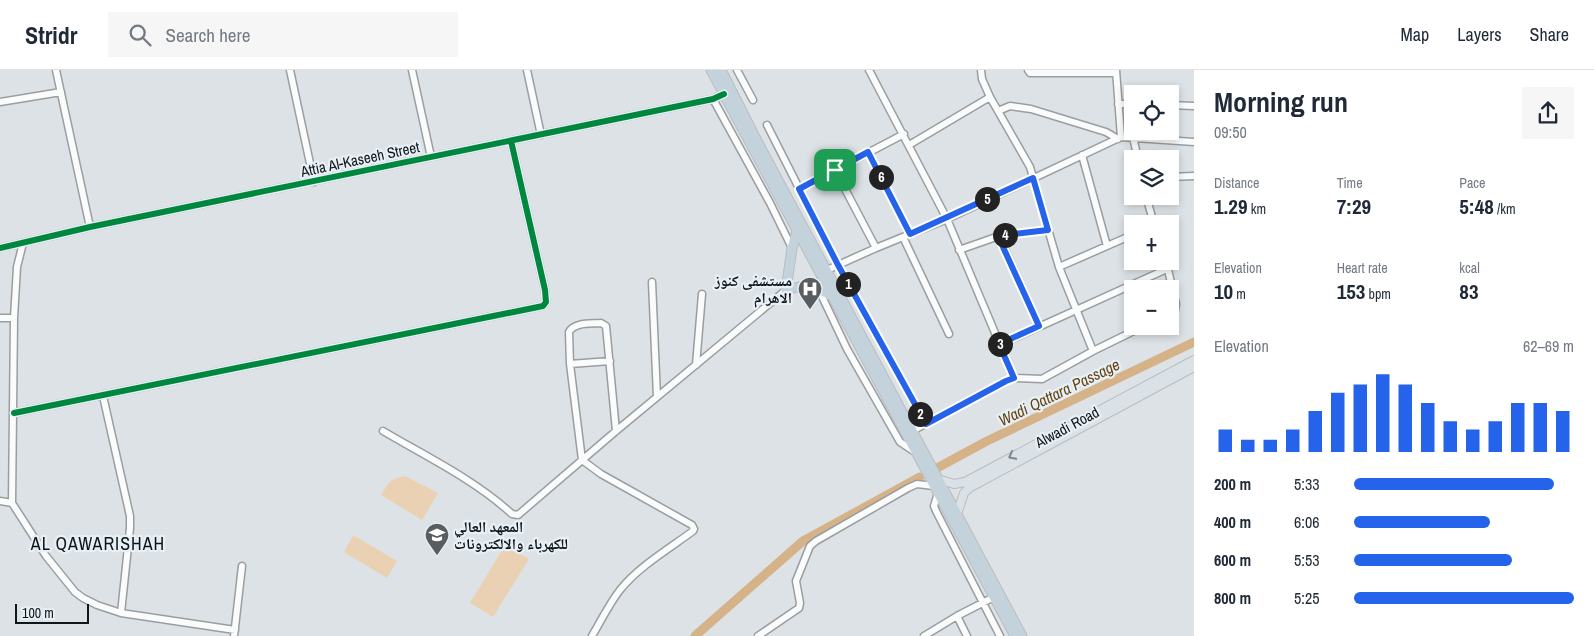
<!DOCTYPE html>
<meta charset="utf-8">
<style>
body{margin:0;font-family:"Archivo Narrow","Noto Naskh Arabic",sans-serif;background:#f6f6f7;color:#1f2937;height:100vh;display:flex;flex-direction:column;font-size:19px;white-space:nowrap}
*{box-sizing:border-box;margin:0}
p{font-size:16px;color:#747a83}
.icon{flex:none;width:28px;height:28px;fill:none;stroke:currentColor;stroke-width:2;stroke-linecap:round;stroke-linejoin:round}
.map{position:relative;flex:1;overflow:hidden}
.drawer{display:flex;flex-direction:column;background:#fff;width:400px}
.drawer>*{flex:none}
.controls{position:absolute;left:1124px;top:15px;display:grid;gap:10px}
.controls a{display:grid;place-items:center;width:55px;height:55px;border-radius:0px;background:#fff;box-shadow:0 2px 8px #0003;font-size:25px}
.scale{position:absolute;left:15px;bottom:12px;width:74px;box-sizing:border-box;padding-left:5px;border:2px solid #121618;border-top:0;font-size:14px;line-height:18px;white-space:nowrap;color:#121618;-webkit-text-stroke:4px #e7f0f7;paint-order:stroke}
.pin{position:absolute;display:grid;place-items:center;width:42px;height:42px;color:#fff;margin:-21px;border-radius:10px;box-shadow:0 2px 8px #0006}
.km{position:absolute;width:25px;height:25px;margin:-12px;border-radius:50%;background:#222;color:#fff;font-size:14px;line-height:25px;text-align:center}
.round{display:grid;place-items:center;flex:none;width:52px;height:52px;border-radius:0px;background:#f6f6f7}
.overview{display:flex;align-items:center;justify-content:space-between;height:85px;padding:0 20px}
h1{font-size:28px;font-weight:800;line-height:38px}
.figures{display:grid;grid-template-columns:repeat(3,1fr);gap:8px;height:85px;padding:5px 20px}
.figures div{display:grid;align-content:center}
.figures b{font-size:21px;font-weight:800}
.figures small{font-size:14px;font-weight:400}
.figures p{font-size:14px}
.chart{height:140px;padding:10px 20px}
.chart p{display:flex;justify-content:space-between}
.chart svg{width:100%;height:90px;margin-top:5px;stroke:#2563eb;stroke-width:6}
ul{padding:0 20px;list-style:none;font-size:16px}
li{display:grid;grid-template-columns:80px 60px 1fr;align-items:center;height:38px}
li i{height:12px;border-radius:6px;background:#2563eb}
header{display:flex;align-items:center;gap:30px;box-sizing:border-box;height:70px;padding:0 25px;background:#fff;border-bottom:1px solid #e0e1e3}
header strong{font-size:24px}
nav{display:flex;gap:28px;margin-inline-start:auto;font-size:18px}
.search{width:350px;height:45px;background:#f6f6f7;display:flex;align-items:center;gap:12px;box-sizing:border-box;padding:0 18px;border-radius:0px;color:#747a83;font-size:19px}
main{display:flex;flex:1;min-height:0}
.map>svg:first-child{display:block}
.green{fill:#ead1b3}
.lines{fill:none;stroke-linecap:round;stroke-linejoin:round}
.river{stroke:#d5b288;stroke-width:9}
.minor-casing{stroke:#9a9ea1;stroke-width:9}
.major-casing{stroke:#bbbdbf;stroke-width:10}
.highway-casing{stroke:#bbbdbf;stroke-width:11}
.minor{stroke:#fafbfb;stroke-width:6}
.major{stroke:#dae2e8;stroke-width:8}
.highway{stroke:#c4d2db;stroke-width:9}
.cycleway-casing{stroke:#e7f0f7;stroke-width:9}
.cycleway{stroke:#00873e;stroke-width:6}
.oneway{stroke:#80868a}
.route-casing{stroke:#fff;stroke-width:10}
.route{stroke:#2563eb;stroke-width:6}
.labels{text-anchor:middle;dominant-baseline:central;stroke-width:4.5;stroke-linejoin:round;paint-order:stroke}
.street-label{font-size:15px;fill:#121618;stroke:#e7f0f7}
.poi-label{font-size:15px;font-weight:bold;fill:#121618;stroke:#e7f0f7;text-anchor:end}
.water-label{font-size:16px;font-style:italic;fill:#674414;stroke:#e7f0f7}
.quarter-label{font-size:18px;letter-spacing:1px;fill:#121618;stroke:#e7f0f7}
</style>
<header>
<strong>Stridr</strong>
<div class="search"><svg class="icon" aria-label="search" viewBox="0 0 24 24"><circle cx="10" cy="10" r="6"/><path d="M15 15l6 6"/></svg>Search here</div>
<nav><a>Map</a><a>Layers</a><a>Share</a></nav>
</header>
<main>
<div class="map">
<svg width="1194" height="566" viewBox="0 0 1194 566">
<rect width="100%" height="100%" fill="#dde2e6"/>
<path class="green" d="M405,406L438,423L422,450L381,425C390,411 388,410 405,406Z
M353,465L397,491L387,508L344,482Z
M505,475L529,489L493,547L470,533Z"/>
<g class="lines">
<path class="river" d="M937,398L987,371L1194,272
M695,566L803,471L920,407"/>
<defs>
<path id="minor" d="M56,0L90,157
M290,0L314,112
M412,0L431,87
M527,0L541,65
M737,0L753,30
M869,0L947,149L1014,308
M981,0L982,9L990,27L1030,97L1059,197L1093,281
M1028,0L1030,3H1116
M713,29L770,133L792,178
M0,32L61,22
M1118,34H1132
M1170,35L1194,36
M998,41L1010,36L1031,39L1106,62L1118,69
M767,55L838,195L926,354
M1121,67L1194,72
M1133,67L1138,89
M909,75L990,27
M868,82L910,164
M1082,85L1107,176
M835,100L876,178
M1170,107L1194,106
M799,119L904,64
M1146,126L1154,154
M999,166L1039,256
M903,167L949,264
M23,173L17,197L14,248L12,433L46,486L75,522L83,528L97,535L121,543L235,560
M0,178L90,157L713,29L724,24
M959,180L999,166L1048,160
M1166,191L1176,234L1175,240L1170,244
M1059,197L1132,165
M827,200L876,178L947,149L1121,67L1116,0
M652,212L657,327
M818,218L847,279L900,372L915,382
M0,248H14
M999,275L1169,198
M570,294L610,291
M696,295L702,224
M103,326L130,446V458L121,543
M14,343L543,236L546,232L545,220L511,71
M383,361C427,387 475,410 512,444L518,445L616,361L786,220
M912,361L1006,311L1014,308L1042,309L1093,281L1144,256
M938,423L934,436L936,441L1000,566
M0,431L12,433
M957,546L967,566
M234,566L242,496
M592,566C601,551 609,534 620,520C638,497 670,478 693,461L694,459L692,455L601,404L582,390L570,294L569,262C574,252 591,254 601,253L606,256L616,361
M758,566L799,538L800,533L796,511L810,476L816,471L908,418L917,414L934,416
M924,566L957,546L994,527"/>
<path id="major" d="M938,409L954,414L965,412L1194,290
M957,444L964,423L969,418L1194,297"/>
<path id="highway" d="M711,0L1015,566
M721,0L757,71L1022,566
M797,161L792,178L786,220C809,214 812,214 832,226"/>
</defs>
<use href="#minor" class="minor-casing"/>
<use href="#major" class="major-casing"/>
<use href="#highway" class="highway-casing"/>
<use href="#minor" class="minor"/>
<use href="#major" class="major"/>
<use href="#highway" class="highway"/>
<defs>
<path id="cycleway" d="M0,178L90,157L713,29L724,24
M14,343L543,236L546,232L545,220L511,71"/>
</defs>
<use href="#cycleway" class="cycleway-casing"/>
<use href="#cycleway" class="cycleway"/>
</g>
<defs><path id="oneway-chevron" d="M-2-3.5L2.5 0L-2 3.5" fill="none" stroke-width="1.6" stroke-linecap="round" stroke-linejoin="round" transform="scale(1.25)"/></defs>
<use class="oneway" href="#oneway-chevron" transform="translate(1012 386) rotate(152)"/>
<g class="lines">
<defs>
<path id="route" d="M868,82L910,164L1033,108L1048,160L998,166L1039,256L999,274L1014,308L1006,311L926,354L838,195L799,119Z"/>
</defs>
<use href="#route" class="route-casing"/>
<use href="#route" class="route"/>
</g>
<defs>
<symbol id="hospital-pin" viewBox="-11 -11 22 30"><path d="M0 17L-7.5 6A9.5 9.5 0 1 1 7.5 6Z" fill="#595d60" stroke="#e7f0f7"/><path d="M-5-5h3v3.5h4V-5h3V5h-3V1.5h-4V5h-3Z" fill="#fff"/></symbol>
<symbol id="university-pin" viewBox="-11 -11 22 30"><path d="M0 17L-7.5 6A9.5 9.5 0 1 1 7.5 6Z" fill="#595d60" stroke="#e7f0f7"/><path d="M0-5L7-2L0 1L-7-2ZM-4 1L0 2.5L4 1V4Q0 6-4 4Z" fill="#fff"/></symbol>
</defs>
<g fill-rule="evenodd">
<use href="#hospital-pin" x="796" y="205" width="28" height="38"/>
<use href="#university-pin" x="423" y="451" width="28" height="38"/>
</g>
<g class="labels">
<g class="street-label">
<text transform="translate(360 89) rotate(-12)">Attia Al-Kaseeh Street</text>
<text transform="translate(1067 357) rotate(-28)">Alwadi Road</text>
</g>
<g class="poi-label">
<text x="792" y="210">مستشفى كنوز<tspan x="792" dy="17">الاهرام</tspan></text>
<text x="454" y="456" text-anchor="start">المعهد العالي<tspan x="454" dy="17">للكهرباء والالكترونات</tspan></text>
</g>
<g class="water-label">
<text transform="translate(1059 322) rotate(-26)">Wadi Qattara Passage</text>
</g>
<g class="quarter-label">
<text x="98" y="473">AL QAWARISHAH</text>
</g>
</g>
</svg>
<div class="controls">
<a><svg class="icon" aria-label="locate" viewBox="0 0 24 24"><circle cx="12" cy="12" r="6"/><path d="M12 2v4M12 18v4M2 12h4M18 12h4"/></svg></a>
<a><svg class="icon" aria-label="layers" viewBox="0 0 24 24"><path d="M12 4l9 5-9 5-9-5zM3 14l9 5 9-5"/></svg></a>
<a>+</a>
<a>−</a>
</div>
<div class="scale">100 m</div>
<div class="pin" style="left:835px;top:100px;background:#1e9e55"><svg class="icon" aria-label="arrive" viewBox="0 0 24 24"><path d="M6 21V4h12l-3 4 3 4H6"/></svg></div>
<b class="km" style="left:848px;top:214px">1</b>
<b class="km" style="left:920px;top:344px">2</b>
<b class="km" style="left:1000px;top:274px">3</b>
<b class="km" style="left:1005px;top:165px">4</b>
<b class="km" style="left:987px;top:129px">5</b>
<b class="km" style="left:881px;top:107px">6</b>
</div>
<section class="drawer">
<div class="overview"><div><h1>Morning run</h1><p>09:50</p></div><a class="round"><svg class="icon" aria-label="share" viewBox="0 0 24 24"><path d="M12 15V3M7 8l5-5 5 5M5 13v7h14v-7"/></svg></a></div>
<div class="figures">
<div><p>Distance</p><b>1.29<small> km</small></b></div>
<div><p>Time</p><b>7:29</b></div>
<div><p>Pace</p><b>5:48<small> /km</small></b></div>
</div>
<div class="figures">
<div><p>Elevation</p><b>10<small> m</small></b></div>
<div><p>Heart rate</p><b>153<small> bpm</small></b></div>
<div><p>kcal</p><b>83</b></div>
</div>
<div class="chart"><p><span>Elevation</span>62–69 m</p>
<svg viewBox="0 0 160 44" preserveAspectRatio="none"><path d="M5 44V33M15 44V38M25 44V38M35 44V33M45 44V24M55 44V15M65 44V11M75 44V6M85 44V11M95 44V20M105 44V29M115 44V33M125 44V29M135 44V20M145 44V20M155 44V24"/></svg>
</div>
<ul>
<li><b>200 m</b>5:33<i style="width:91%"></i></li>
<li><b>400 m</b>6:06<i style="width:62%"></i></li>
<li><b>600 m</b>5:53<i style="width:72%"></i></li>
<li><b>800 m</b>5:25<i style="width:100%"></i></li>
</ul>
</section>
</main>
